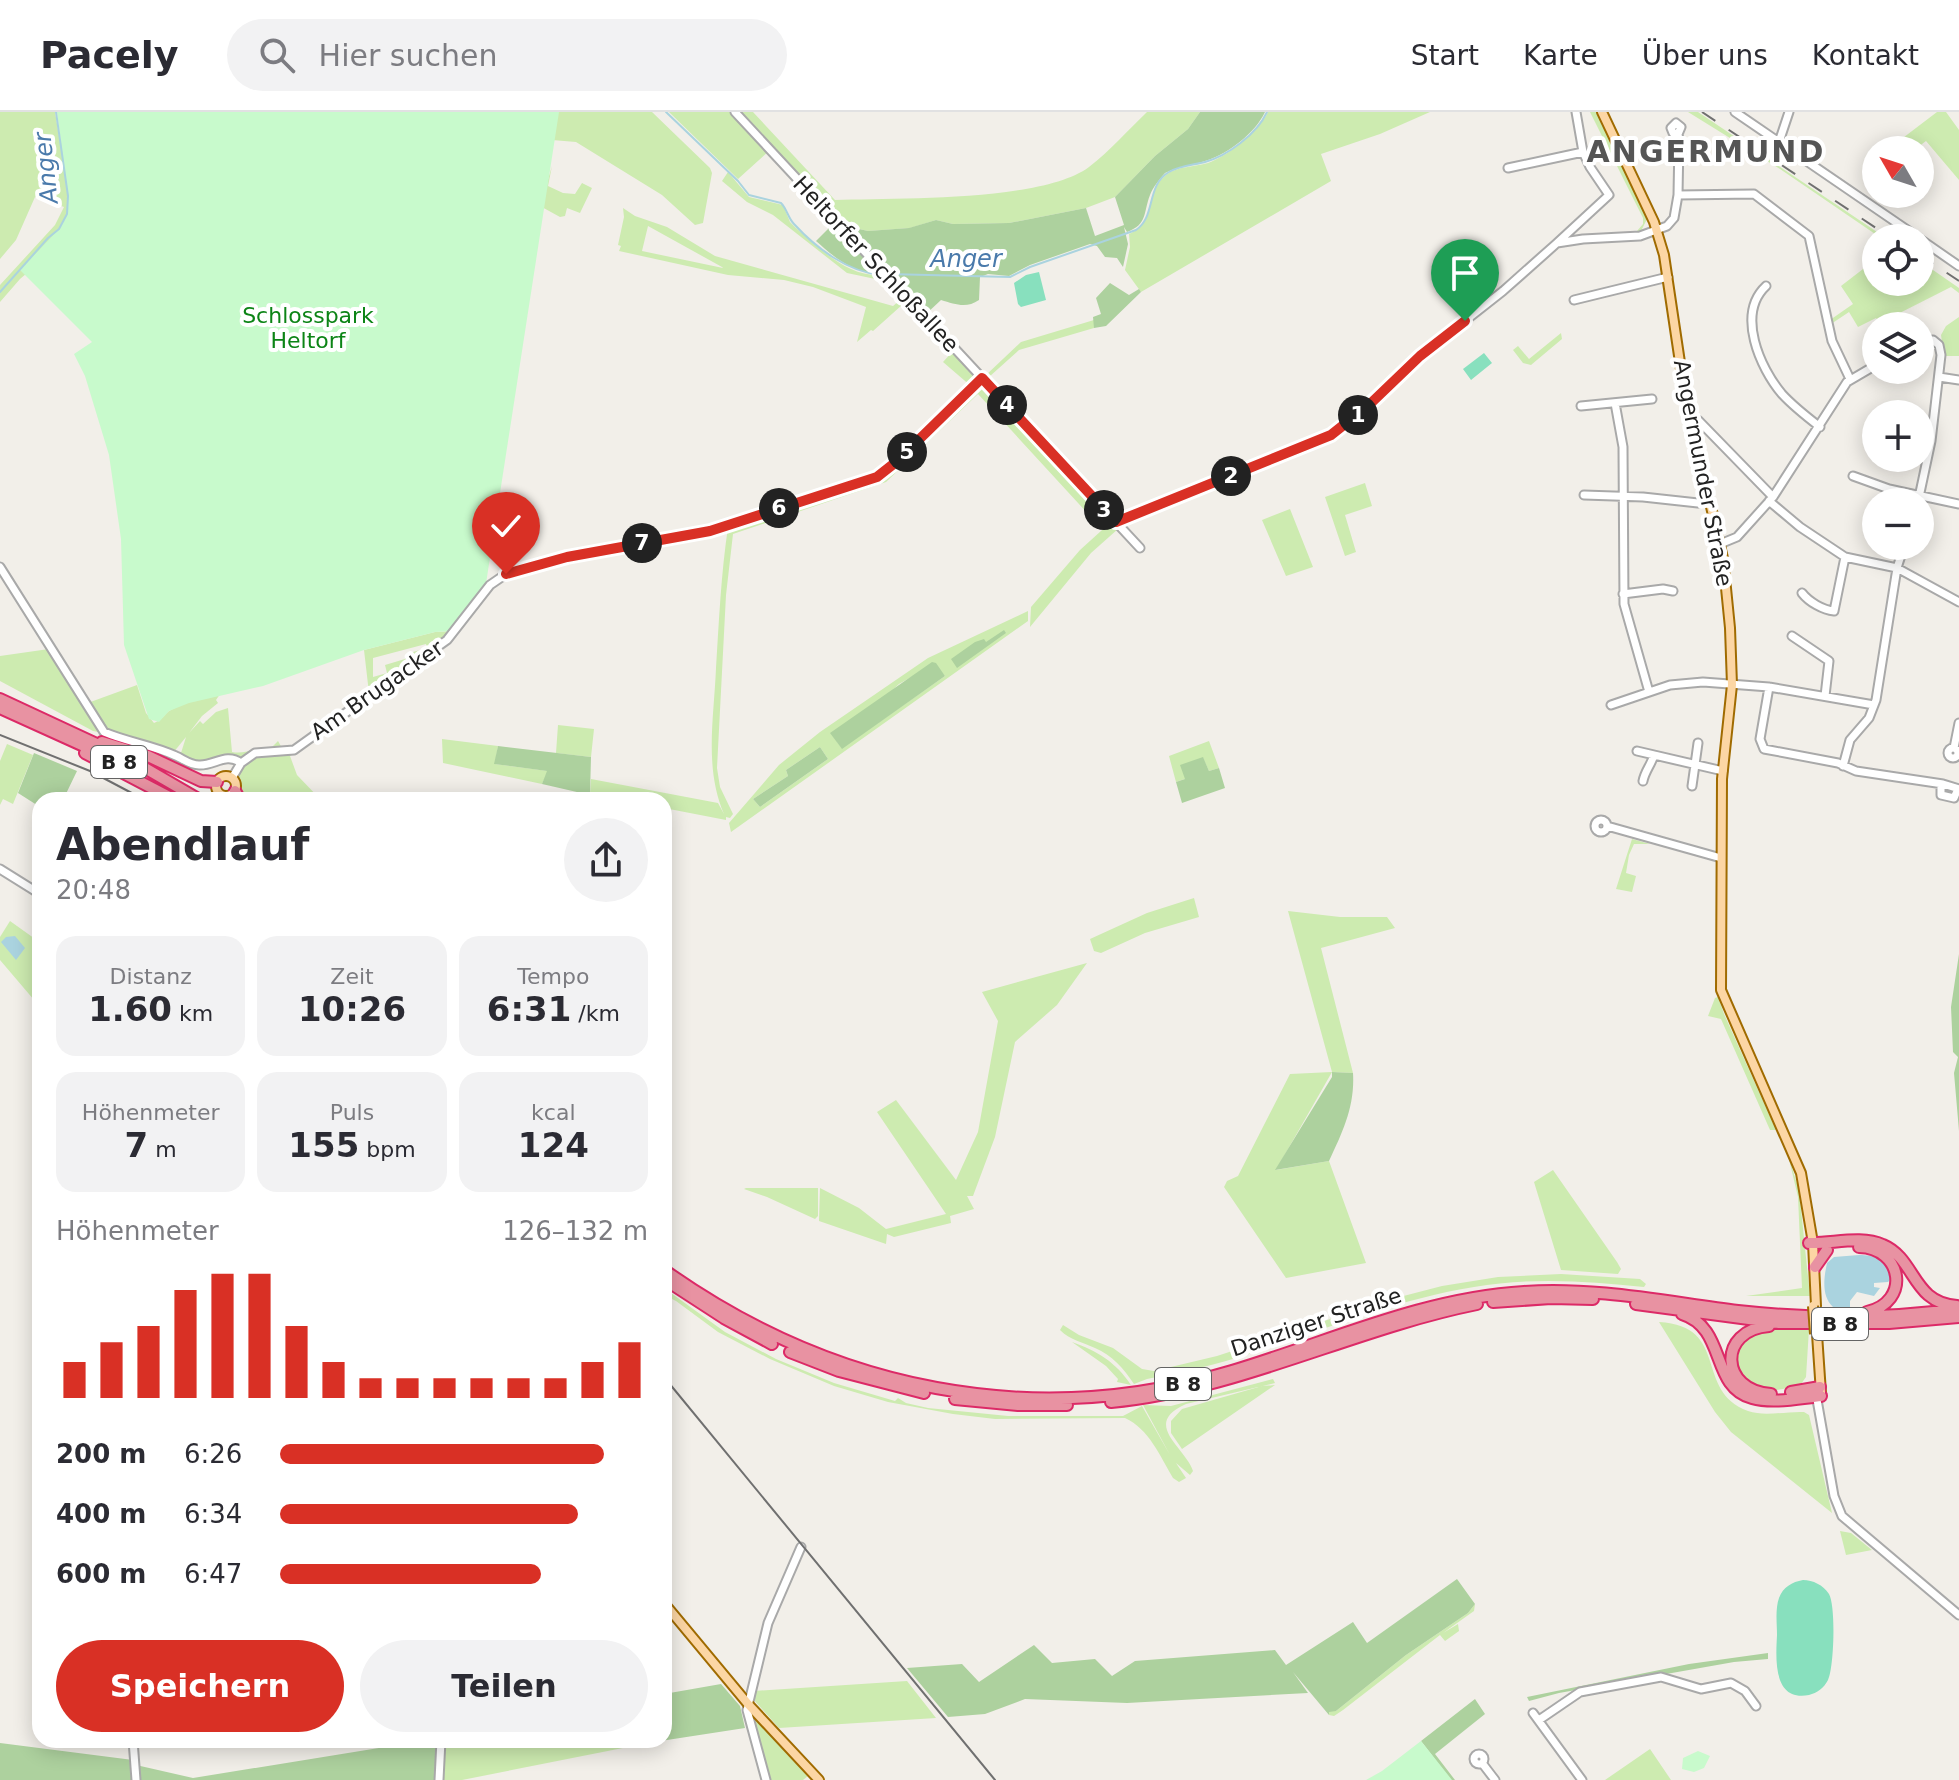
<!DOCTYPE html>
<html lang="de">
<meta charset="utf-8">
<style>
body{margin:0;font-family:"DejaVu Sans",sans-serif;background:#f2f2f3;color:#2b2b33;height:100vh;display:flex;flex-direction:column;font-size:30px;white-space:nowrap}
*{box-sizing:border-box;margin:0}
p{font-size:26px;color:#7c7c81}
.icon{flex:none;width:44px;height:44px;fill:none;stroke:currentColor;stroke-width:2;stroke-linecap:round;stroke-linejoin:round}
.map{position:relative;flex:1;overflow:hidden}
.drawer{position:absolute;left:32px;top:680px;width:640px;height:956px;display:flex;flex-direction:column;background:#fff;border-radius:24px;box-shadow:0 4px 20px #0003}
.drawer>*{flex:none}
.needle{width:52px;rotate:309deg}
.controls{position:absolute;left:1862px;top:24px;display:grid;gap:16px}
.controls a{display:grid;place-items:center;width:72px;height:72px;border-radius:50%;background:#fff;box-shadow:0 4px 20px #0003;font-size:40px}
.pin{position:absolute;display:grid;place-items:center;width:68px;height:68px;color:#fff;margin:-82px -34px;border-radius:50% 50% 50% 0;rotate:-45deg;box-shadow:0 0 8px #0007}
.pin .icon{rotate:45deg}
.km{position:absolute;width:40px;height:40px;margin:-20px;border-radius:50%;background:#222;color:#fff;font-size:22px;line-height:40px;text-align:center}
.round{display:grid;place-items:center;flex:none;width:84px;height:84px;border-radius:42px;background:#f2f2f3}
.overview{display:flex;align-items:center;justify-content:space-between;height:136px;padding:0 24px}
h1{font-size:44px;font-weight:800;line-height:60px}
.stats{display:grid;grid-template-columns:repeat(3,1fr);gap:12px;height:136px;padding:8px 24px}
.stats div{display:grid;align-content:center;border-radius:20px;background:#f2f2f3;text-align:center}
.stats b{font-size:34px;font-weight:800}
.stats small{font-size:22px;font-weight:400}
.stats p{font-size:22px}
.chart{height:224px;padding:16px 24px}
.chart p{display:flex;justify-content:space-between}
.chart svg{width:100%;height:144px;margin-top:8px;stroke:#d93025;stroke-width:6}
.cta{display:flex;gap:16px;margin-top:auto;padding:16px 24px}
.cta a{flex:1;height:92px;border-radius:48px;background:#d93025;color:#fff;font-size:32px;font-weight:800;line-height:92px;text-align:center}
.cta a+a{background:#f2f2f3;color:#2b2b33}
ul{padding:0 24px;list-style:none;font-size:26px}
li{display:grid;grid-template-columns:128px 96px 1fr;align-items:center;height:60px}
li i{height:20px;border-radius:10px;background:#d93025}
header{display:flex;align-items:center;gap:48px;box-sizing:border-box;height:112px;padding:0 40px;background:#fff;border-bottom:2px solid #e1e1e2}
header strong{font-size:38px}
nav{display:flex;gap:44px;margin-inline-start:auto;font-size:28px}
.search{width:560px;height:72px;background:#f2f2f3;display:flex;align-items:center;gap:20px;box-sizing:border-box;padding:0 28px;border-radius:44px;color:#7c7c81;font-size:30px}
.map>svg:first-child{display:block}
.grass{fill:#cdebb0;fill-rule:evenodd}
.forest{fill:#add19e}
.park{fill:#c8facc}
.pitch{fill:#88e0be}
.water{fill:#aad3df}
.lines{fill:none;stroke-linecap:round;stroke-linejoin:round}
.stream{stroke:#aad3df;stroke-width:2}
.minor-casing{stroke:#a9a9a9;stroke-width:11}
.major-casing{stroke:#a06b00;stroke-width:12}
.highway-casing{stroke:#dc2a67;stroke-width:14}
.minor{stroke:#fff;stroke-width:7}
.major{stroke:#fcd6a4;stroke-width:8}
.highway{stroke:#e892a2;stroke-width:10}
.tram{stroke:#707070;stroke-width:2}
.rail{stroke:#707070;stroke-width:2;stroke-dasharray:16 16;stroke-linecap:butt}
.major-bridge-casing{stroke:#a06b00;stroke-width:12;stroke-linecap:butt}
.major-bridge{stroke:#fcd6a4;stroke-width:8}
.route-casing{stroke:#fff;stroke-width:16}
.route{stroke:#d93025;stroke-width:10}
.labels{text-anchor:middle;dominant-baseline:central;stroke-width:8;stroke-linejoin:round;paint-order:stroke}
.shield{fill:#fff;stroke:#646464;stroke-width:2}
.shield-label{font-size:20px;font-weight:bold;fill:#222}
.street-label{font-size:22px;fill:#222;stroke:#fff}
.park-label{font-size:22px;fill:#0c8416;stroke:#fff}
.water-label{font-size:24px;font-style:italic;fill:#4a7aab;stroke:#fff}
.district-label{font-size:30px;font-weight:bold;letter-spacing:2px;fill:#555;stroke:#fff}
</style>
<header>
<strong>Pacely</strong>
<div class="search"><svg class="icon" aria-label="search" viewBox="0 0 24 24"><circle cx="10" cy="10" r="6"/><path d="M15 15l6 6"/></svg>Hier suchen</div>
<nav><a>Start</a><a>Karte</a><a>Über uns</a><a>Kontakt</a></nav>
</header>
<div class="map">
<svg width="1959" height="1668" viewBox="0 0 1959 1668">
<rect width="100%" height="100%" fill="#f2efe9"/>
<path class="grass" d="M0,0H55L60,30L87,33V110L20,167L0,190V173L55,113L64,95L35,85L16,128L0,147Z
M549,0H652L710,56L712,61L703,111L695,113L662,83L576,30L552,28Z
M669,0H734L770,38L738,67Z
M737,0H753L835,88C895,86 1042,90 1089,55C1110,39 1128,18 1147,0H1200L1188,17L1155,44L1115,85L1086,96L1009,111L953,112L936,108L910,116L868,119L850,115L846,118Z
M1268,0H1430L1380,22L1321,42L1331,69L1141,180L1125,158L1130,135L1129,122C1159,109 1143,81 1166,63C1177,54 1195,55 1208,51C1228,44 1259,19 1268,0Z
M1590,0H1598L1647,107L1641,119H1637L1643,112V106Z
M1688,0H1698L1886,126H1881L1780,57Z
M1937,0H1946L1959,18V68L1926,29L1914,38H1887Z
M552,54L548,74L563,81L575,82L582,71L592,76L580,101L567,96L565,104L560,105L540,94Z
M728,60L749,85L783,93L790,110L796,116C822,138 848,166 884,163L904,184L899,189L902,193L873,219L871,218L857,230L866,195L813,175L784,168L728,163L619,139L621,134L618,133L624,105L623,96L635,104L667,115L715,144L893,194L899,189L880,168L847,161L773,103L747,90L722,69ZM648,114L722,155L723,156L642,139Z
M1876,147V170H1920V149L1959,176V181L1951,175L1880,211L1876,206L1858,215L1849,200L1831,212L1830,208L1853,192L1841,174Z
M1959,205V244H1944L1941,223L1946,214Z
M1094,208V216L1019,238L989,265L1122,406H1117L985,264L1021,230Z
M1561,221L1562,227L1531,253L1523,251L1513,238L1518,234L1529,247Z
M954,238L979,267L972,275L943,250Z
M983,271L1110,408L1101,416L978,282L886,370L733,422L726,483L717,656L720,675L733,702L730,706L726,705V708L664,696V688H618L590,683L591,667L718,691L724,702C704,656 714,605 716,556C719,509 721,462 728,415L878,365L977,272Z
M1365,371L1372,394L1345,403L1356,440L1345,444L1325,385Z
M1290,397L1313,455L1286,464L1262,408Z
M1112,409L1118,417L1091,441L1030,515L1031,495L1080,438Z
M1028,499V509L731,720L729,711L779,653L820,620L928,546ZM934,552L945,564L842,636L837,630L899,572ZM820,635L828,647L760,695L753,687L788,664L786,658Z
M454,519L369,581L364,538L435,520ZM426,532L427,536L406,542L405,547L385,553L387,561L373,565V546Z
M49,537L103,621L93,619L0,569V544Z
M137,573L146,601L154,611C162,608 163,604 169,599C184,590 203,587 220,582L216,588L218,591L202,604L189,621L200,609L203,612L216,600L228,596L232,640C246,643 257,634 272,635L278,629L282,636L299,633C290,639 209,654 197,652C191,651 185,646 181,641L186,625L173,641L108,621L85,592Z
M558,613L594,617L591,645L556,641Z
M442,627L498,634L495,652L548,659L542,672L443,651Z
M1209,629L1219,656L1209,659L1203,646L1185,667L1176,670L1169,644Z
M7,632L33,643L13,692L3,687L0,693V649Z
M296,640L290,644L297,663L321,688H305L281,681L272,688H241L238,681V661L255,642Z
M1632,727L1650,732H1634L1629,743L1626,761L1636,764L1632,780L1616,777Z
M1194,786L1199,805L1145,821L1101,841L1094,839L1090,827L1147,801Z
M1288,799L1340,805H1387L1395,816L1321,836L1353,961L1332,960L1276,1058L1329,1049L1366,1151L1286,1166L1224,1075L1227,1069L1238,1064L1290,962L1332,960Z
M10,809L38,829L40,827V895L0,848V825Z
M1087,851L1057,893L1015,930L995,1025L973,1084H967L974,1097L950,1104L951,1111L894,1125L887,1122L886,1132L819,1109L820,1076L859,1096L886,1117L946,1102L877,1000L896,988L956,1068L978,1020L998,909L982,880Z
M1718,885L1724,902L1776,1018H1770L1721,907L1708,904L1715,886Z
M1788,1043L1799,1078L1810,1184H1746L1802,1176L1798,1085Z
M1553,1058L1617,1150L1621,1157L1618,1162L1561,1158L1534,1070Z
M746,1076H818V1104L815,1107L767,1085L744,1077Z
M1561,1162L1640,1167L1646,1172L1644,1175C1587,1169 1531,1165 1474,1175C1392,1188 1315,1222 1236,1246C1207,1255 1177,1261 1147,1267L1134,1272C1124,1257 1112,1243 1095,1236C1082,1230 1070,1228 1060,1218L1063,1213L1079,1223L1113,1236L1142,1257L1154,1259L1217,1244L1388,1188L1442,1174L1498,1165Z
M664,1176L725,1220L776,1247L834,1271L895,1289L898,1286L906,1291L928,1296L1008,1304H1123L1142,1294L1170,1343L1143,1293L1171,1294L1273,1267L1275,1271L1186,1292C1141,1312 1185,1335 1193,1359L1190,1363L1176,1351L1186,1366L1179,1370L1173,1366C1160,1344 1149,1317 1125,1306L995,1307L953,1302L888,1290L834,1274L770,1247L718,1220L676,1189L664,1183Z
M1659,1210C1731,1214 1693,1279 1748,1299C1765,1305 1787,1299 1804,1300L1809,1303L1832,1401L1731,1320L1715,1300Z
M1765,1216L1809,1217L1806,1265L1801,1272C1770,1282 1763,1280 1738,1263C1732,1229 1738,1233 1765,1216Z
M1072,1230C1097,1239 1116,1250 1131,1273L1117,1270L1118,1267L1106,1254Z
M1275,1273L1182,1337L1171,1321V1309L1182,1297L1262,1274Z
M1840,1419L1851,1421L1872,1438L1846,1443Z
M1475,1492L1474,1499L1443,1521L1458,1512L1459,1519L1445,1529L1440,1523L1343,1598L1334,1604L1329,1603V1599H1336L1406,1543L1468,1501Z
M907,1569L936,1606L779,1616L753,1587L754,1579Z
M753,1605L808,1664L803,1668H768Z
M442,1628H631L638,1633L462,1668H440Z
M1650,1637L1671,1668H1605Z"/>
<path class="forest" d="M1200,0H1265C1255,21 1229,41 1208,48C1194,53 1178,54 1165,61C1160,67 1153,75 1150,83C1143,101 1148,112 1127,120L1124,115L1128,132L1123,155L1117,146L1105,145L1097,134L1090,132L1030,153L1009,164L988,162L980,165L979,188C966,197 955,192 941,188L925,203L846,118L850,115L868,119L909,116L936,108L953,112L1009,111L1086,96L1095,124L1124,113L1115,85L1155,44L1188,17Z
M835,110L882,161C855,163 835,146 816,129Z
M1110,171L1129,183L1139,177L1141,180L1106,214L1094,216L1093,205L1101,202L1096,186Z
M1004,518L1006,521L957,556L951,547L975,530L984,527L986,530Z
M932,550L936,551L945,564L842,637L830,621Z
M498,634L591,645L590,683L542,672L547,659L494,652Z
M820,635L828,647L760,695L753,687L788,664L786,658Z
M34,641L77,659L63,688H40V695L18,681Z
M1203,645L1209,659L1219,656L1225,676L1182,691L1176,670L1185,667L1180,653Z
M1959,842V1019L1954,961L1958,945L1953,940L1951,895Z
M1332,960L1353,961C1355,994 1343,1019 1329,1049L1275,1058L1332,965Z
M1457,1467L1475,1492L1468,1501L1406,1543L1336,1599L1329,1600V1603L1293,1560L1308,1581L1127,1591L1025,1587L985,1602L948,1605L907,1556L962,1552L979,1570L1034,1533L1052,1551L1095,1547L1112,1564L1135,1549L1275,1538L1286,1553L1353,1510L1367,1531Z
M1768,1541V1547L1734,1550L1559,1581L1529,1589L1527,1585L1689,1552Z
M721,1572L740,1594L745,1616L641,1632L635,1628H664V1582Z
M1475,1587L1485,1602L1435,1642L1455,1668H1451L1421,1629Z
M428,1628H440L438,1668H137L136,1653L193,1666Z
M0,1631L133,1648L135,1668H0Z"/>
<path class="park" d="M57,0H559L485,478L454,519L435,520L364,538L263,574L189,591L169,599L159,610L149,607L124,533L121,427L109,343L85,264L74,242L92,230L20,158L59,117L67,102L68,84Z
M1421,1629L1452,1668H1366L1382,1659Z
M1698,1639L1710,1644L1704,1656L1694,1660L1682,1657L1683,1646Z"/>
<path class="pitch" d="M1039,160L1046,188L1021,195L1018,192L1014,171L1026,163Z
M1484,241L1492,251L1471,268L1463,257Z
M1803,1468C1813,1468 1823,1473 1829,1482C1836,1494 1834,1556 1828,1568C1824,1576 1817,1581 1809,1583C1772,1590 1776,1545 1777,1523C1777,1512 1775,1497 1779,1486C1783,1475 1792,1470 1803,1468Z"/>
<path class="water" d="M15,824L25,836L16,848L1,830L6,825Z
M1859,1143C1876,1143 1889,1148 1892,1166L1888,1170L1874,1171V1175L1880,1176L1874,1184L1857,1180L1850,1189V1195H1833C1821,1184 1824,1165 1827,1151L1834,1145Z"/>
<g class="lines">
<path class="stream" d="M666,0L738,69L749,83L781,91C787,97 788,106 794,112C817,137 848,160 881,163
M887,162L1010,165L1030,155L1136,118C1156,105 1146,73 1169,60C1179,54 1193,53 1205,50C1227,44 1257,22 1267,0
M0,180L48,126L59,117L67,102L68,84L56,0"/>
<defs>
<path id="minor" d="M735,0L1140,436
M1735,0L1919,126
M1779,30L1789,0
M1508,56L1583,40
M1678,83L1754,82L1809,124L1832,229L1850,267
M1920,127L1959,154
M1557,131L1609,83L1590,55L1583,40L1576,0
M1766,174C1736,202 1760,256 1782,282C1793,294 1807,305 1820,315
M1574,188L1668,165
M1939,265L1959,268
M1615,291L1623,335L1624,492L1649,580
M1581,294L1652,287
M1698,308L1773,385
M1853,364L1889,377L1959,392
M1584,383L1643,385L1698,391L1710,389
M1769,389L1800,415L1845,445L1897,456L1959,490
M1918,390L1931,329L1941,243L1939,233L1933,228H1920
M1116,410L1331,323L1370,292L1414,249L1503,179L1557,131L1583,127L1640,124L1667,114L1674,106L1678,83L1679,28L1678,22L1673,21L1671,16L1676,11L1681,15L1678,22
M1720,432L1737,425L1773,385L1847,270L1876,253
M0,455L104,620C127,630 153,633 176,644C183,647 190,653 199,653C214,654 226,640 241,651
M1802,481C1809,490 1823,498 1834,499L1845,445
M1623,482L1663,477L1673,479
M1792,524L1829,549L1825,584
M1769,575L1760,627L1764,637L1838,651L1856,659L1943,672L1959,677
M1611,593L1670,573L1703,570L1769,575L1874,593
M1948 641a5 5 0 1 1 10 0a5 5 0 1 1-10 0Z
M1954,636L1959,611
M1637,639L1723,659
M1843,654L1850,628L1869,606L1876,588L1897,456L1904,434
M232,666L241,651L255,641L294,638L447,528L490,473L506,462L567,445L695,423L877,365L896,350L982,266
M1643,669C1645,659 1651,653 1654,643
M1692,674L1698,631
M1941,674V683L1954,686L1958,677
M1595 714a6 6 0 1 1 12 0a6 6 0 1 1-12 0Z
M1607,714L1721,746
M0,757L40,782
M1816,1282L1834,1384L1842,1404L1959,1503
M1533,1601L1582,1668
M1539,1608L1580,1580L1661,1565L1701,1577L1731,1571L1745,1579L1756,1594
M133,1628L136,1668
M1474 1647a5 5 0 1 1 10 0a5 5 0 1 1-10 0Z
M1482,1651L1495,1668
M439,1668L441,1628
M766,1668L747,1598L768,1511L801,1435"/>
<path id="major" d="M1602,0L1654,110L1664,143L1685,284L1723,446L1730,516L1732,573L1722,667L1721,878L1801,1061L1813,1131L1816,1194
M216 674a10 10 0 1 1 20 0a10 10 0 1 1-20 0Z
M1817,1222L1821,1281
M664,1491L748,1592L819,1668"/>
<path id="highway" d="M0,587L131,648L200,688
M0,596L95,639
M102,630L148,644L201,669L217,670
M85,641L175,688
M235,679L240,688
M1809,1131C1832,1132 1861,1123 1883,1133C1916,1147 1912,1191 1957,1194
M1859,1135C1903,1136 1911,1190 1867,1200
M1815,1155L1827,1138
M664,1158C833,1278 1032,1319 1232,1259C1329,1230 1422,1186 1524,1180C1596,1175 1666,1190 1738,1199C1811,1207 1886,1207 1959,1197
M664,1167L724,1206L772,1232
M1493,1190L1551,1186L1593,1187
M1636,1192L1779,1211H1889L1959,1205
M1682,1202C1727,1216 1710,1275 1752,1286C1773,1292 1800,1286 1821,1284
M1769,1214C1717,1218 1720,1279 1771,1282
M790,1240L839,1259L924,1281
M1791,1280L1820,1275
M955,1287L1018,1293H1067
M1111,1290C1238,1278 1353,1217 1477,1192"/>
</defs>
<use href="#minor" class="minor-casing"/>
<use href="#major" class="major-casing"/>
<use href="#highway" class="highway-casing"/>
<use href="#minor" class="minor"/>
<use href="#major" class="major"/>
<use href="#highway" class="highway"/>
<path class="tram" d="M0,623L90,659L145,688
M664,1265L995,1668"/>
<path class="rail" d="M1702,0L1891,126
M1920,143L1959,169"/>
<defs>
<path id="major-bridge" d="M1813,1194L1815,1222"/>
</defs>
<use href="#major-bridge" class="major-bridge-casing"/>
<use href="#major-bridge" class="major-bridge"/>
</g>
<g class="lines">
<defs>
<path id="route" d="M506,462L567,445L710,419L877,365L896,350L982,266L1116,410L1331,323L1370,292L1420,244L1465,209"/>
</defs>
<use href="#route" class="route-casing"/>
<use href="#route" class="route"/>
</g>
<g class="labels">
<g class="shield">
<rect x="91" y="634" width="56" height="32" rx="6"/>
<rect x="1812" y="1196" width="56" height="32" rx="6"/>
<rect x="1155" y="1256" width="56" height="32" rx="6"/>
</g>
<g class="shield-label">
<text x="119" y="650">B 8</text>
<text x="1840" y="1212">B 8</text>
<text x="1183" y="1272">B 8</text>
</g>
<g class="street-label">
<text transform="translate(876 152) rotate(47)">Heltorfer Schloßallee</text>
<text transform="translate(1703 361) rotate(79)">Angermunder Straße</text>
<text transform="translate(377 578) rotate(-35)">Am Brugacker</text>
<text transform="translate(1316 1210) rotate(-18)">Danziger Straße</text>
</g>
<g class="park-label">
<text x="308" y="203">Schlosspark<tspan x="308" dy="25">Heltorf</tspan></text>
</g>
<g class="water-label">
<text transform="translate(46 56) rotate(-96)">Anger</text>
<text x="966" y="147">Anger</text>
</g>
<g class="district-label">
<text x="1706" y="39">ANGERMUND</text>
</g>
</g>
</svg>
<div class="controls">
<a><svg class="needle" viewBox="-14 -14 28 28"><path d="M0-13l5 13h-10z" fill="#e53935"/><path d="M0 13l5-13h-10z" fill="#7c7c81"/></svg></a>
<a><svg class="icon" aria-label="locate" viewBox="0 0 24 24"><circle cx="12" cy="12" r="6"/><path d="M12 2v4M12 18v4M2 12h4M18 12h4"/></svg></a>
<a><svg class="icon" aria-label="layers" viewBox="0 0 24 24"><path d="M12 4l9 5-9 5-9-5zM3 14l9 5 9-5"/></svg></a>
<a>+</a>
<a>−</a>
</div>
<div class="pin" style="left:1465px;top:209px;background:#1e9e55"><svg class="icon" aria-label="arrive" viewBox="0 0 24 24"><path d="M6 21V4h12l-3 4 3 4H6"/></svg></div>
<div class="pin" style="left:506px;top:462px;background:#d93025"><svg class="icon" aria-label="check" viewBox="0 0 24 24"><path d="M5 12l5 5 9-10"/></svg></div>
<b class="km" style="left:1358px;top:303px">1</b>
<b class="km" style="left:1231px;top:364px">2</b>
<b class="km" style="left:1104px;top:398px">3</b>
<b class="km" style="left:1007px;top:293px">4</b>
<b class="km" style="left:907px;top:340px">5</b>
<b class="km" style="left:779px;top:396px">6</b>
<b class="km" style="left:642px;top:431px">7</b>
<section class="drawer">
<div class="overview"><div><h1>Abendlauf</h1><p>20:48</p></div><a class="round"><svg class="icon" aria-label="share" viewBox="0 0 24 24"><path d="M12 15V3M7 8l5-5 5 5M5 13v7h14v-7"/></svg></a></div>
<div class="stats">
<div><p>Distanz</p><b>1.60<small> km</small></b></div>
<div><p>Zeit</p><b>10:26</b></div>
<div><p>Tempo</p><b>6:31<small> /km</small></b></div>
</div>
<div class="stats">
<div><p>Höhenmeter</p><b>7<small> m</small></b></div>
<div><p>Puls</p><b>155<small> bpm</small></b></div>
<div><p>kcal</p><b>124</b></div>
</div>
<div class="chart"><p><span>Höhenmeter</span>126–132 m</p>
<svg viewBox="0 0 160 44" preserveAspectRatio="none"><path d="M5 44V33M15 44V27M25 44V22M35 44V11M45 44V6M55 44V6M65 44V22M75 44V33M85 44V38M95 44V38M105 44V38M115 44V38M125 44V38M135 44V38M145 44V33M155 44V27"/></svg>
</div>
<ul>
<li><b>200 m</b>6:26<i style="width:88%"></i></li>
<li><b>400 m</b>6:34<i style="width:81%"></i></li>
<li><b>600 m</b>6:47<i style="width:71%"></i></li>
</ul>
<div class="cta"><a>Speichern</a><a>Teilen</a></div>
</section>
</div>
